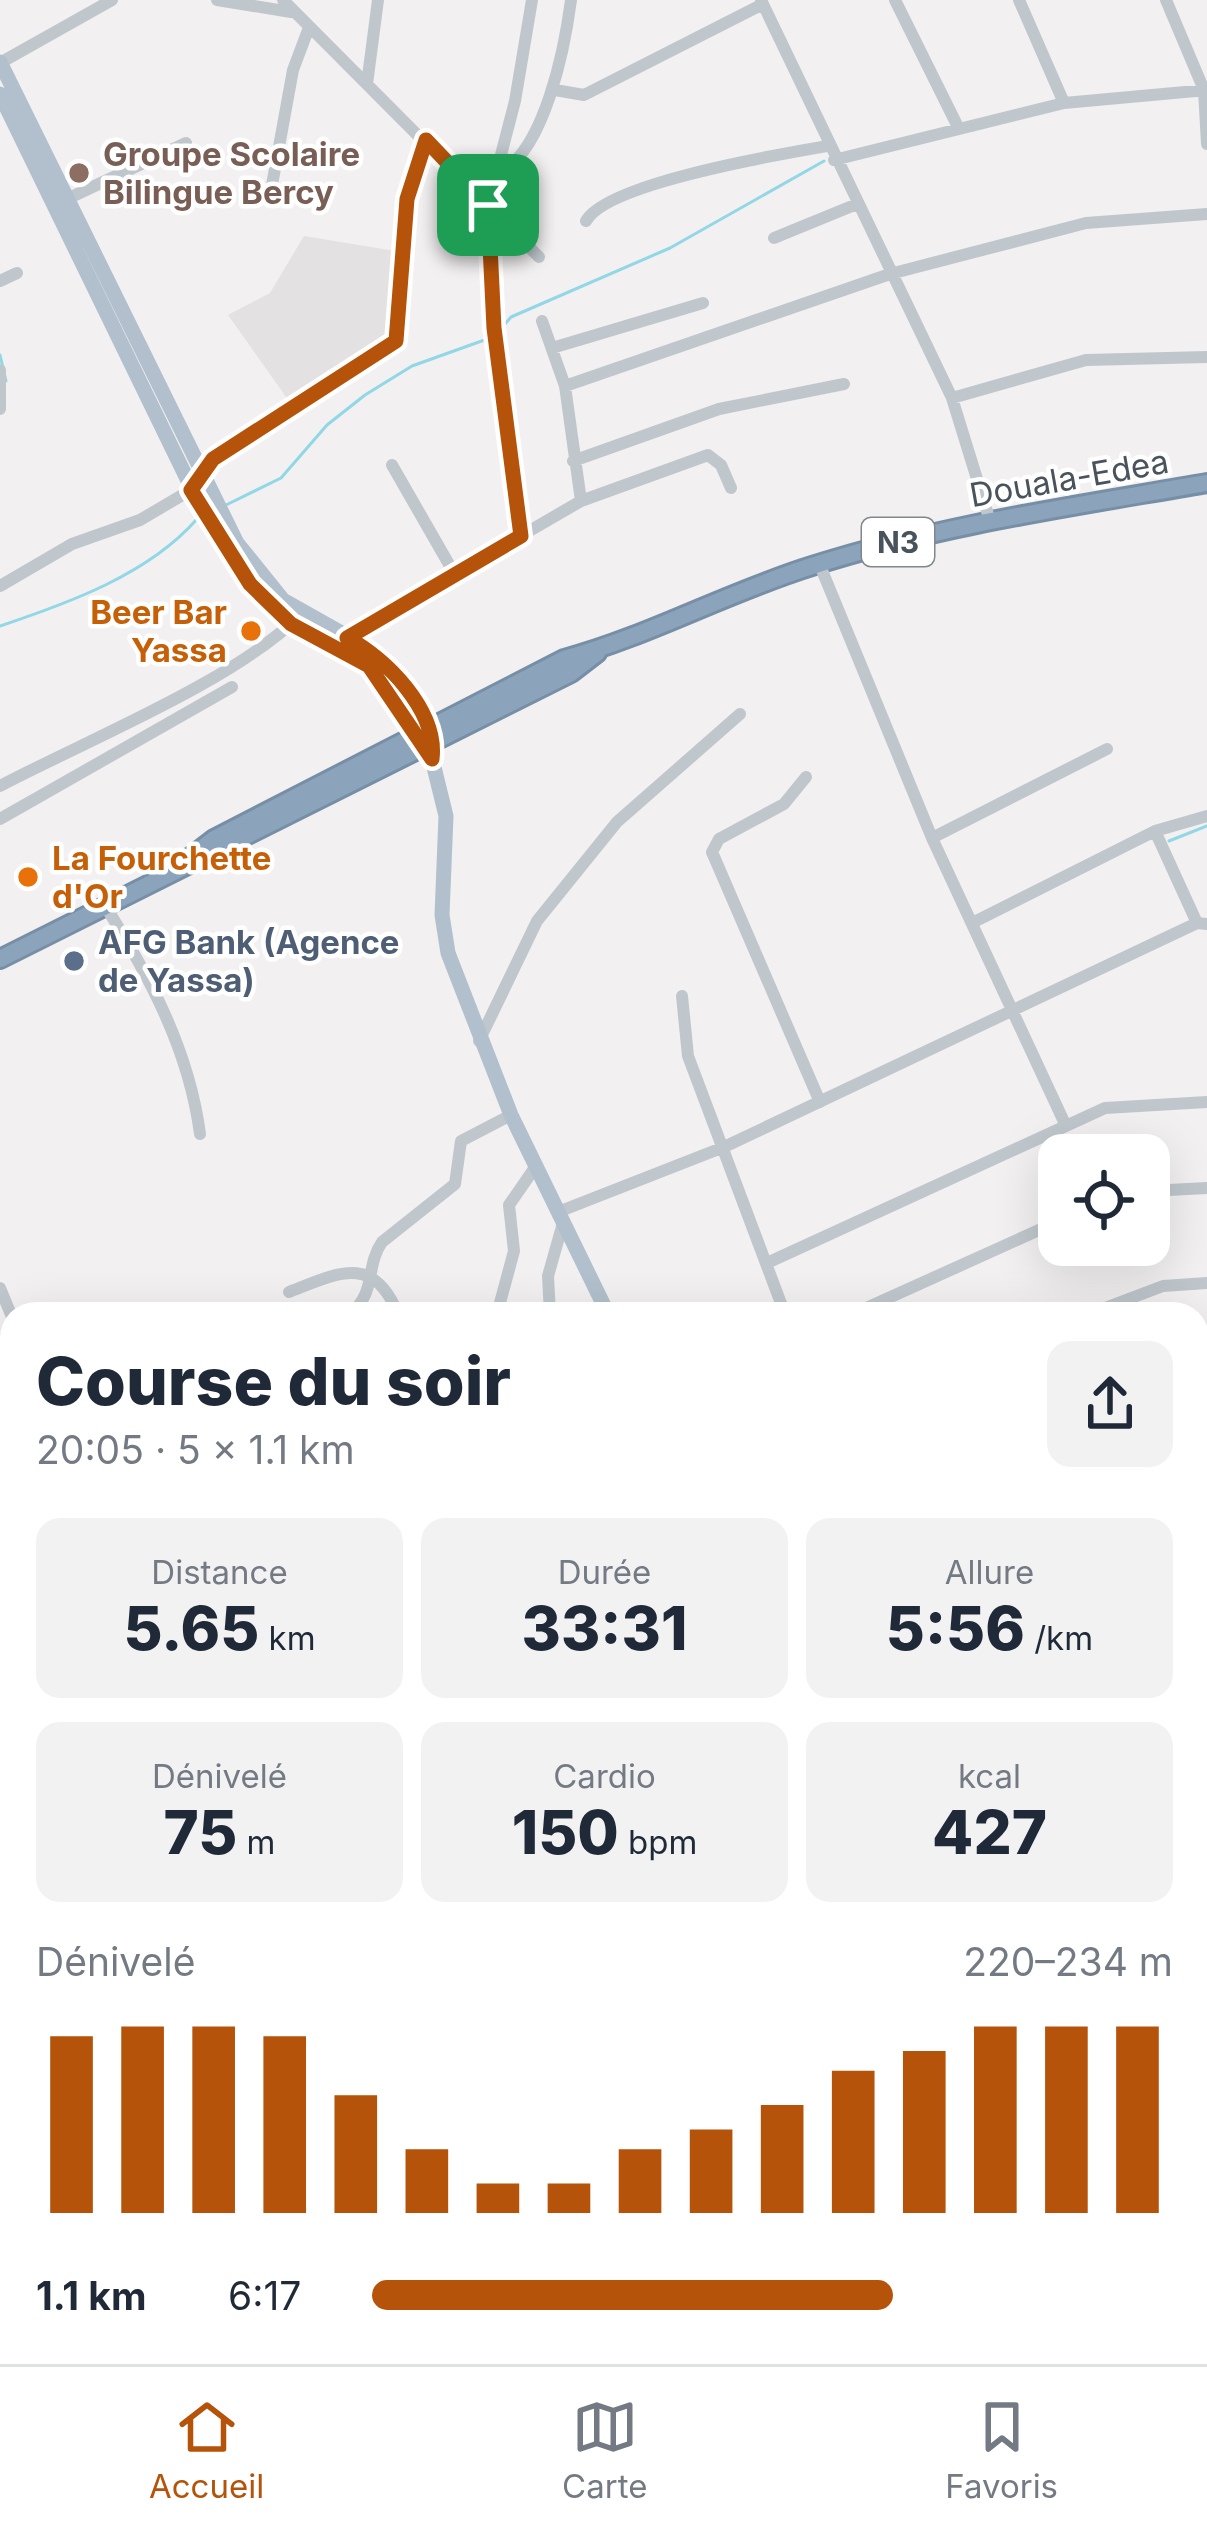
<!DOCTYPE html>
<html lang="fr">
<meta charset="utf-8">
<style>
body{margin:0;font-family:Inter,sans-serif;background:#f2f2f3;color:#1f2937;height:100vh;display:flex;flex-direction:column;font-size:45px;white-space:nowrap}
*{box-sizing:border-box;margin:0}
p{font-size:39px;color:#747a83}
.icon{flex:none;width:66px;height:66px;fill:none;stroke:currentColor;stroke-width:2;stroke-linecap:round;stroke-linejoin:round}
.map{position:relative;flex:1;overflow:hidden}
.side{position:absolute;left:0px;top:1302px;width:1209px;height:1062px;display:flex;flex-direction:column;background:#fff;border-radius:36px 36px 0 0;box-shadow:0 12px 48px #0002}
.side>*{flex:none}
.controls{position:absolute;left:1038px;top:1134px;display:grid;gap:24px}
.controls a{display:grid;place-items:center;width:132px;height:132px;border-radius:24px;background:#fff;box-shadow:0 12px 48px #0002;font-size:60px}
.pin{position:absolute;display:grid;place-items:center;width:102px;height:102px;color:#fff;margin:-51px;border-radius:24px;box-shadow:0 6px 18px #0006}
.round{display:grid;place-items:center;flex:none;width:126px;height:126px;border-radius:24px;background:#f2f2f3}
.head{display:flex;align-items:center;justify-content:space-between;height:204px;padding:0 36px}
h1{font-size:66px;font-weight:800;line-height:90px}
.figures{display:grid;grid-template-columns:repeat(3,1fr);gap:18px;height:204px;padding:12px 36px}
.figures div{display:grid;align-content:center;border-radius:24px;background:#f2f2f3;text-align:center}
.figures b{font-size:60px;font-weight:800}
.figures small{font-size:33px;font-weight:400}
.figures p{font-size:33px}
.chart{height:336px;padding:24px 36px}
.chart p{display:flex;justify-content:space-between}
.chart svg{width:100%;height:216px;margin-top:12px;stroke:#b45309;stroke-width:6}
ul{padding:0 36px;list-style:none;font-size:39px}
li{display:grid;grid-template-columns:192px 144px 1fr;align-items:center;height:90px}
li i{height:30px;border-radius:15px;background:#b45309}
.tabs{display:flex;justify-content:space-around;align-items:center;height:168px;border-top:3px solid #e0e1e3;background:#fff;font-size:33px;color:#747a83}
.tabs a{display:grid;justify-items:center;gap:6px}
.tabs .on{color:#b45309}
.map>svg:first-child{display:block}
.education{fill:#e3e1e1}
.green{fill:#c1ecd1}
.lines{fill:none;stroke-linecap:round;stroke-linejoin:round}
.stream{stroke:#91d7e6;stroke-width:3}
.highway-casing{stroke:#768fa7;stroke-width:22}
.minor{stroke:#bfc7cd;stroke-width:12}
.major{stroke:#b1c0cc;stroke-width:15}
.highway{stroke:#8ba3bb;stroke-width:16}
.route-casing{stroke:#fff;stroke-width:24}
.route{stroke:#b45309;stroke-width:15}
.education-dot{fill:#8d6e63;stroke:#fff;stroke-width:4.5}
.food-dot{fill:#e8710a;stroke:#fff;stroke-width:4.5}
.service-dot{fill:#5c6f8a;stroke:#fff;stroke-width:4.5}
.labels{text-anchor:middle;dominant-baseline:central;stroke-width:9;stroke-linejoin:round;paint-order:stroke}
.shield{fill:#fff;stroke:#80878d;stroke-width:3}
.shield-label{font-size:30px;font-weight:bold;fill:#49535c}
.education-label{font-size:33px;font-weight:bold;fill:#785e54;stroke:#fff;text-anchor:start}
.street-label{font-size:33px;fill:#49535c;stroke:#fff}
.food-label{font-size:33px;font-weight:bold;fill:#c56008;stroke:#fff;text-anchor:end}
.service-label{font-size:33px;font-weight:bold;fill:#4e5e75;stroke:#fff;text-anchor:start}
</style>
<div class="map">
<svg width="1207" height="2364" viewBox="0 0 1207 2364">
<rect width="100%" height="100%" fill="#f2f0f0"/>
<path class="education" d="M304,236L395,251L397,334L289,401L228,315L270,293Z"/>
<path class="green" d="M1207,1819V1984L1197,1978V1823Z"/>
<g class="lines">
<path class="stream" d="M498,332L511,317L670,248L824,161
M0,355L6,381
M226,505L281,478L327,425L365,395L412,366L490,338
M0,626C69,603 149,574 197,519
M1169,841L1207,826"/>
<defs>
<path id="highway" d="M180,865L214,839L564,659C649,636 728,592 812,566C940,525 1075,506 1207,483
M0,959L571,673L597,653"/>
</defs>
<use href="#highway" class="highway-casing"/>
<path class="minor" d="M217,0L291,12
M283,0L539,257
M761,0L952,398L990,521
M895,0L959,129
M1019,0L1064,103
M1166,0L1204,90L1207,144
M0,63L112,0
M367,84L378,0
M555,90L584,95L763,4
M834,160L1064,103L1207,90
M499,173C545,151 565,46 571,0
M272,185L293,70L308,30
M69,198L186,143
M586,221C607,183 781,154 827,146
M774,238L857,204
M0,281L17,273
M542,321L565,386L581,501
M552,348L703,303
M0,370V409
M565,386L890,274L1086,223L1207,214
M952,398L1086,360L1207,357
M573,461L719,409L844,384
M392,465L454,573
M521,536L494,328L488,205L515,101L532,0
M819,563L932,838L1066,1126
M0,586L72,544L140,520L191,490L213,459L392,346L398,332L407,199L426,140
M347,637L581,501L708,455L721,465L731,488
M806,777L784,804L719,839L712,852L820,1102
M0,786C85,741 237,680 301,614
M0,819L232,687
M1155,831L1197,923
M932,838L1107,749
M104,904C149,975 189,1050 200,1134
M972,923L1155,831L1207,816
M682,996L688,1056L785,1314
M479,1041L537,921L617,822L740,714
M1149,1191L1207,1188
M558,1212L724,1147L1197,923L1207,924
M767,1263L1105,1108L1207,1102
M0,1288L12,1317
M289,1292C338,1273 373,1253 398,1314
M350,1314C377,1292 365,1267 382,1242L455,1184L461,1141L511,1115
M497,1314L514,1251L509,1205L536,1166
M550,1314L548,1276L563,1223
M853,1314L1059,1221
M1089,1314L1163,1286L1207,1283
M1197,1497L1207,1498
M1197,1599H1207
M1197,1685H1207
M1197,1784H1207
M1197,1820L1207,1816
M0,1846L12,1858
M0,2017L12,2007
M1197,2121L1207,2116
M0,2129L12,2140
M0,2167L12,2153
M1197,2269L1207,2263
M1197,2282L1207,2313
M0,2342L12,2336
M92,2352L98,2361
M278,2352L288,2364
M991,2352L1047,2364
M431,2360L483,2363
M221,2364L241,2352
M554,2364L556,2352
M893,2364L899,2352"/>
<path class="major" d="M0,62L237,543L283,600L370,649L391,668L434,742L432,759L446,816L442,915L448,953L511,1115L608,1314
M0,94L212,530L250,584L291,624L346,652L381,678L418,743
M1129,2352L1135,2364
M740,2364L745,2352"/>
<use href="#highway" class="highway"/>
</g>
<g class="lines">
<defs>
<path id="route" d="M426,140L488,205L494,328L521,536L347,638C386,658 438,711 432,759L369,666L291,624L250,584L191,490L213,459L396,341L407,199Z"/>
</defs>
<use href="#route" class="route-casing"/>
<use href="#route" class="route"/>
</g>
<circle class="education-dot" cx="79" cy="173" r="12"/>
<g class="food-dot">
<circle cx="251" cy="631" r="12"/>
<circle cx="28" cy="877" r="12"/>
</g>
<circle class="service-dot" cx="74" cy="961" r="12"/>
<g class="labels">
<rect class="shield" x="862" y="518" width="72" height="48" rx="9"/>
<g class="shield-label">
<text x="898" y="542">N3</text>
</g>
<g class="education-label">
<text x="103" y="154">Groupe Scolaire<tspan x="103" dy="38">Bilingue Bercy</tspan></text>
</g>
<g class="street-label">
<text transform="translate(1069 478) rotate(-10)">Douala-Edea</text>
</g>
<g class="food-label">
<text x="227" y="612">Beer Bar<tspan x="227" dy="38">Yassa</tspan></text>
<text x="52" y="858" text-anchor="start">La Fourchette<tspan x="52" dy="38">d'Or</tspan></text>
</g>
<g class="service-label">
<text x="98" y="942">AFG Bank (Agence<tspan x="98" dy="38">de Yassa)</tspan></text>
</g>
</g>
</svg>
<div class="controls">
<a><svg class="icon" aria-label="locate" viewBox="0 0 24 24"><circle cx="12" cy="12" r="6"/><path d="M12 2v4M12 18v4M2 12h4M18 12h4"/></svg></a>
</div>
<div class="pin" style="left:488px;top:205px;background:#1e9e55"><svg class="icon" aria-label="arrive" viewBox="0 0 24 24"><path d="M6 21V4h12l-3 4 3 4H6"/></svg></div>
<section class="side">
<div class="head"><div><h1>Course du soir</h1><p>20:05 · 5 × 1.1 km</p></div><a class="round"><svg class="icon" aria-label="share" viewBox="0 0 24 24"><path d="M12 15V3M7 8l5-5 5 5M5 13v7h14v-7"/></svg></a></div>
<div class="figures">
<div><p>Distance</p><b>5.65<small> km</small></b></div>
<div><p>Durée</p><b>33:31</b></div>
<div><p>Allure</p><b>5:56<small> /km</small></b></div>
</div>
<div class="figures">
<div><p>Dénivelé</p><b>75<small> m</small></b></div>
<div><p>Cardio</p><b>150<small> bpm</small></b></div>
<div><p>kcal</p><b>427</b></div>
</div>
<div class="chart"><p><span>Dénivelé</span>220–234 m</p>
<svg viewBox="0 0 160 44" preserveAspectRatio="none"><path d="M5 44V8M15 44V6M25 44V6M35 44V8M45 44V20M55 44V31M65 44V38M75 44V38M85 44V31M95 44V27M105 44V22M115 44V15M125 44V11M135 44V6M145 44V6M155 44V6"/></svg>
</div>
<ul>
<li><b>1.1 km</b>6:17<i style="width:65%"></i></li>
</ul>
</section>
</div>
<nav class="tabs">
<a class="on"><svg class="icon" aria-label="home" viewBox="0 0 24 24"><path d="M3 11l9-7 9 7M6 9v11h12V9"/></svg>Accueil</a>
<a><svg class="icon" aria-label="map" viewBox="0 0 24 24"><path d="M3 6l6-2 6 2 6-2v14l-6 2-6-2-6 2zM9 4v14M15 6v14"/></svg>Carte</a>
<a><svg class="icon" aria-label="saved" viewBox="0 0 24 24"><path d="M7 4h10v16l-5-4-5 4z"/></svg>Favoris</a>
</nav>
